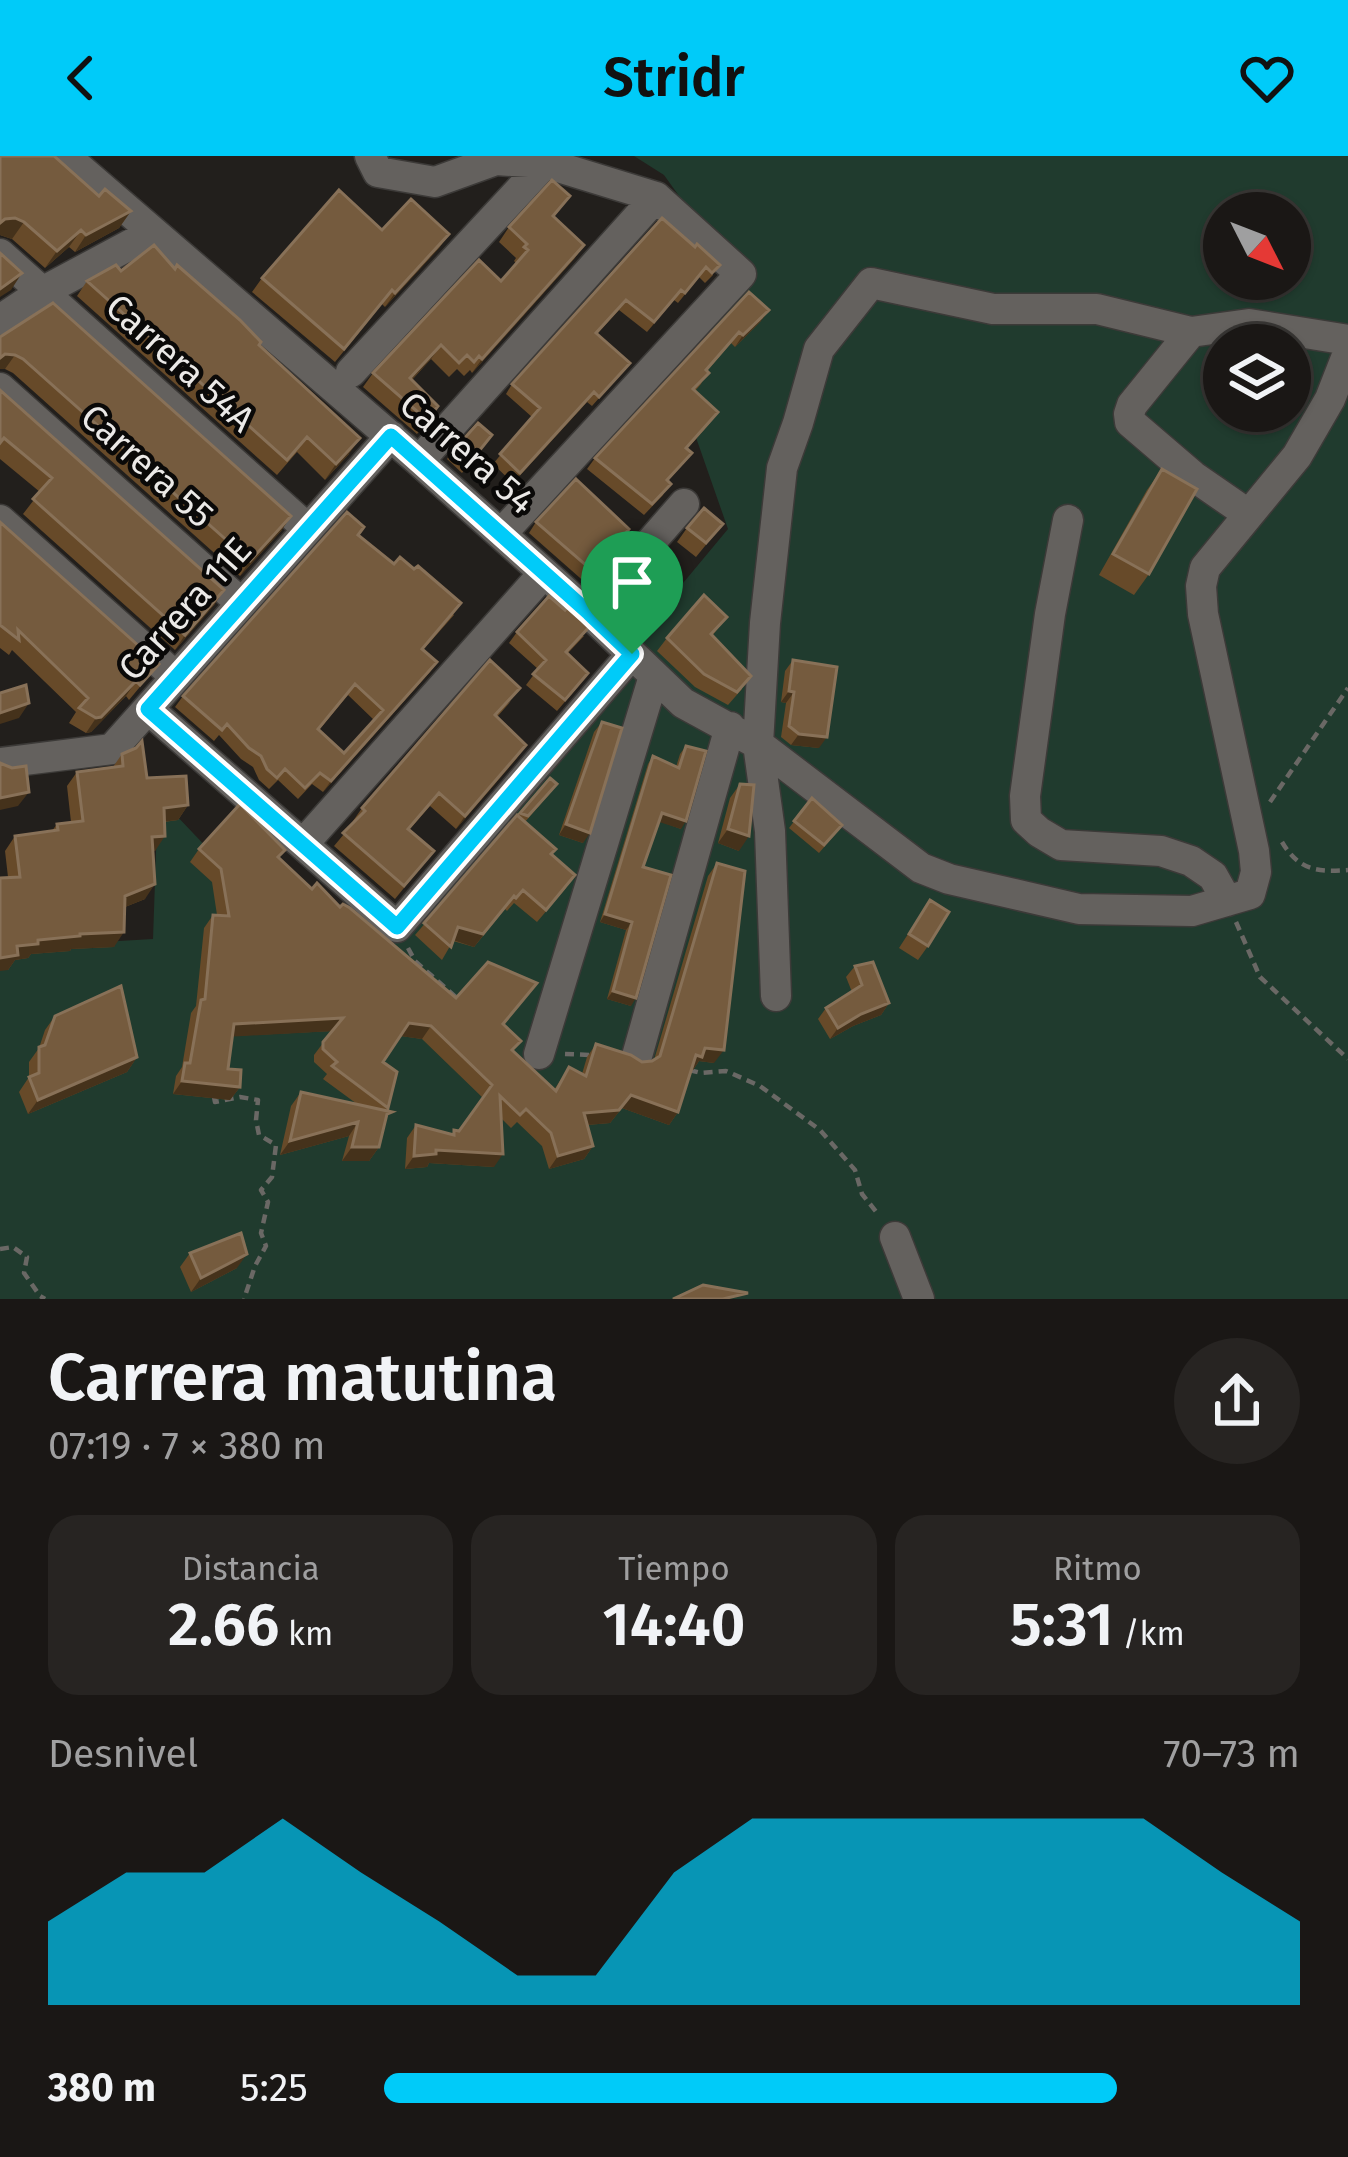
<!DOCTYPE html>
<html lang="es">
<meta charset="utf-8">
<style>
body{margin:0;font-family:"Fira Sans",sans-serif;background:#272422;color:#f1f3f6;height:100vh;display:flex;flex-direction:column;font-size:45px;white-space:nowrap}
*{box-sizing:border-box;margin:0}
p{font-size:39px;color:#9f9fa0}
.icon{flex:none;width:66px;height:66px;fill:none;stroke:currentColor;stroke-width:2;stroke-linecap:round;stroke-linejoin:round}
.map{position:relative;height:1143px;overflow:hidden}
.side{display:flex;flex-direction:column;background:#1a1715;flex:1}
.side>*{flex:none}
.needle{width:78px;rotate:132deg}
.fabs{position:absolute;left:1203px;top:36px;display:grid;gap:24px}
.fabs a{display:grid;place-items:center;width:108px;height:108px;border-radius:50%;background:#1a1715;box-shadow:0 3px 9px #0004,0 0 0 3px #383634;font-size:60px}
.pin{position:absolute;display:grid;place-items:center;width:102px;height:102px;color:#fff;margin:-123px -51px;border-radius:50% 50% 50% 0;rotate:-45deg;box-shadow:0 0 12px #0007}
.pin .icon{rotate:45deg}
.round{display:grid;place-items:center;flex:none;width:126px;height:126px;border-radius:63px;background:#272422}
.summary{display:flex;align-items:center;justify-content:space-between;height:204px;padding:0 48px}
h1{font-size:66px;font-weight:600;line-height:90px}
.metrics{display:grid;grid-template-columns:repeat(3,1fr);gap:18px;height:204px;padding:12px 48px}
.metrics div{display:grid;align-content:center;border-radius:30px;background:#272422;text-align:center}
.metrics b{font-size:60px;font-weight:600}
.metrics small{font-size:33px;font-weight:400}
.metrics p{font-size:33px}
.chart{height:336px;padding:24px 48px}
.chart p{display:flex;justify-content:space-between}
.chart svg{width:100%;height:216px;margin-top:12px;fill:#00cbf9;opacity:.7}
ul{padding:0 48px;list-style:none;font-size:39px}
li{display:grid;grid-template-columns:192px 144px 1fr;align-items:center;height:90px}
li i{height:30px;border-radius:15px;background:#00cbf9}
header{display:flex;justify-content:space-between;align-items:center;height:156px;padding:0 48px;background:#00cbf9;color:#111;font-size:54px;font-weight:600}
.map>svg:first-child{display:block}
.green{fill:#203b2e;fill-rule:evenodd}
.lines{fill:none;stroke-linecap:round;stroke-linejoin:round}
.minor-casing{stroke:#3c3a38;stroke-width:33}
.path{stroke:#6a6865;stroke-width:4.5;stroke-dasharray:9 6;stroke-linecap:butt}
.minor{stroke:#64615e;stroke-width:30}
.wall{fill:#674a29;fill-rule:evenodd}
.shaded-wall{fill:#45321b}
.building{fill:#755b3e;stroke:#887158;stroke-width:3;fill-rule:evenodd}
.route-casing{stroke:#fff;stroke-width:24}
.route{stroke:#00cbf9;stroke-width:15}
.labels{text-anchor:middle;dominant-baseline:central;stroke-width:9;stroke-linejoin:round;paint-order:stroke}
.street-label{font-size:36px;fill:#ebe9e7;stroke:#0a0908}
</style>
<header><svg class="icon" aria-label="back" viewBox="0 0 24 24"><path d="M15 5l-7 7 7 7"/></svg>Stridr<svg class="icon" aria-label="heart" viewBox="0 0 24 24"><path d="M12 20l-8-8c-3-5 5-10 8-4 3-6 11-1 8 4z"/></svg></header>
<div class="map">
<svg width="1348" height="1143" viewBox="0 0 1348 1143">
<rect width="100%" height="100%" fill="#221f1c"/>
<path class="green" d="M634,0H1348V1143H0V792L153,783L157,667L154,636L232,718L372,801L728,373L685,250L732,114L664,19ZM1224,57H1290V123H1224ZM1224,189H1290V255H1224Z"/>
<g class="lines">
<defs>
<path id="minor" d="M65,0L419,305L589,457L683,547L758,588L921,712L949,723L1079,753L1192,755L1250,738L1256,716L1254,695L1203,458L1201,430L1205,412L1297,300L1330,243L1348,197
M370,0L378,16L435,26L496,4L545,7L656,41L741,118L501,378
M0,98L308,373
M0,164L42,136L152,77
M1191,176L1132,249L1129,258L1130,266L1193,320L1248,358
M351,216L545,7
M0,232L241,447
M419,305L656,41
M0,364L176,521
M1068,364L1050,458L1025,640L1026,664L1039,676L1061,689L1161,695L1191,705L1213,720L1227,745
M589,457L684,348
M148,553L397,771L632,498
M0,607L112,593L391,280
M304,687L544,417
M776,840L770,675L758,588L765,467L782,312L798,267L819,193L871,127L993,153H1097L1191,176L1249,168L1348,184
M539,898L654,520
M637,900L730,571
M895,1081L919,1143"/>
</defs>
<use href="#minor" class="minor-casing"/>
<path class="path" d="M1270,646L1348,532
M1282,686C1299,715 1318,716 1348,714
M1236,766L1260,821L1348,903
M408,792L415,805L458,843
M565,898L590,899
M689,914L701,917L726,915L760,930L820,974L855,1014L862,1038L878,1058
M214,941L215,946L240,941L258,944L256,964L259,979L276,989L272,1021L261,1034L268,1046L261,1077L266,1090L255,1110L244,1143
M0,1093L13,1091L27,1101L24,1117L40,1140L45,1143"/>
<use href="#minor" class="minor"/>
</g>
<path class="wall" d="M0,0L99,40L131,55L119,72L75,96L69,91L45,112L12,83L0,79Z
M570,40L554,61L584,89L574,103L472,217L470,214L464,220L457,213L449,221L431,203L412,224L438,250L417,278L363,231L373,217L501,125L516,107L514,105L516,102L499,86L509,71Z
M382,74L449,78L439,92L385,151L382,148L335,206L252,136L262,122Z
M695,91L713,119L705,127L699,121L678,147L674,144L647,176L619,154L597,178L630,207L592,250L587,246L513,327L493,308L532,261L506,238L512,228Z
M175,112L259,189L349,298L325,324L297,296L277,319L77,140L87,125L121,115Z
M749,136L761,165L735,191L731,187L707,215L701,228L695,235L710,267L687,293L692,297L668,325L663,339L644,359L587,313L595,302Z
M0,181L291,360L281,375L240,420L13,217L5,213Z
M0,234L224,434L214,449L175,494L23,358L40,336L0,303Z
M492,279L462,317L447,303L452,296Z
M1162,313L1149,418L1134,439L1099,419L1147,334Z
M0,366L159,508L129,544L126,540L91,576L86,577L69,567L76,556L12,494L9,499L0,492Z
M536,366L613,394L615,396L588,429L529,377Z
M723,368L696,401L677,386L687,372Z
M359,380L454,459L423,494L437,506L429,517L323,636L312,628L298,643L278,624L269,633L259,624L253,611L241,603L219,579L214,585L175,551L183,540ZM348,539L374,564L344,597L319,574Z
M678,418L670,429L632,471L616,456L624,444Z
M727,461L712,480L742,533L728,549L695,531L657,495L667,482Z
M517,476L584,480L568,497L581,527L557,555L526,529L538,513L509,487Z
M793,504L819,592L791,589L781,581L786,547L781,546L785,515Z
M511,545L497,561L517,602L456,673L430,650L409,674L434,695L395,743L334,690L354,666L353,665L362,652Z
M602,566L583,687L559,679L594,576Z
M686,590L681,673L659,665L643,711L631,850L607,843L626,774L600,766L648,608L653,600L676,611L680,598Z
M122,598L147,622L188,649L178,664L164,666L155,695H153L145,743L125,751L114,791L71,793L70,795L31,798L28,802L15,804L8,814V721L5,695L15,680L52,675L57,668L71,666L67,630L77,616L113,611Z
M550,622L552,635L525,666L552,699L566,732L537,766L514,747L507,755L505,753L474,791L453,785L442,804L415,779Z
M740,628L739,695L718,687L730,642Z
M812,642L837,676L819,697L789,672Z
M199,693L279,702L312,733L340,751L456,842L537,827L504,869L514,895L554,934L569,911L582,918L587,901L596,888L642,906L654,904L708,720L717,707L714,907L699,905L693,914L691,913L678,956L669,969L622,952L610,967L587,969L593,990L584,1003L549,1013L542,990L517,966L511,972L501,962L494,1011L429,1007L427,1011L405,1013L407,982L416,969L452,978L454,974L459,975L483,942L422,883L401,880L383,906L388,952L379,991L369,1005H342L349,980L280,999L291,950L301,936L357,948L323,923L327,918L314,906V899L332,875L232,880L228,913L240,931L230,944L173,938L176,920L182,911L191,857L196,850L204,772L213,759H217L212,726L190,706Z
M930,744L928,790L918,804L899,792Z
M855,810L889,847L881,859L853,870L830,883L818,863L826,852L852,836L846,821Z
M55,860L137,901L127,916L28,958L19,936L29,921V906L39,892L45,874Z
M190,1097L237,1112L191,1136L180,1111Z"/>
<path class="shaded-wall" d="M131,55L119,72L75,96L86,79Z
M15,62L24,66L12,83L0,79V67L5,63Z
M81,74L69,91L45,112L57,95Z
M449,78L439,92L385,151L395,137Z
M584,89L574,103L472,217L482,203Z
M22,117L11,134L0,141V133Z
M769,154L761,165L735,191L743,179Z
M441,189L431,203L400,236L410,222Z
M5,198L15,199L5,213H0V202Z
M594,236L587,246L513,327L520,317Z
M360,282L349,298L325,324L336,308Z
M291,360L281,375L240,420L250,405Z
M678,418L670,429L632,471L640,459Z
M224,434L214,449L175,494L185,479Z
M437,506L429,517L323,636L331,625Z
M136,525L126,540L91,576L86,577L96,562Z
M789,535L794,536L786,547L781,546Z
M29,547L19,562L0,568V557Z
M799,578L827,581L819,592L791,589Z
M526,589L517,602L456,673L465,660Z
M29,636L18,650L0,654V642Z
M188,649L178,664L153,667L164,652Z
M662,657L686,665L681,673L656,665Z
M566,668L590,677L583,687L559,679Z
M728,673L749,680L739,695L718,687Z
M165,680L155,695L141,696L152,681Z
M155,728L145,743L115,755L125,740Z
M514,740L474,791L450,783L458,771Z
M605,758L632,766L626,774L600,766Z
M124,776L114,791L71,793L70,795L31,798L28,802L15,804L8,814L0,815V802L17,790L38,784L80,778Z
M613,835L636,842L631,850L607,843Z
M889,847L881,859L853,870L830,883L838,872L861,858Z
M343,862L334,875L225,881L234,868Z
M409,867L431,870L422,883L400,880Z
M705,892L724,894L714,907L699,905L693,914L686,912L696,899Z
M137,901L127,916L28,958L38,944Z
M182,925L240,931L230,944L173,938Z
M631,939L678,956L669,969L622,952L610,967L575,970L584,957Z
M358,966L349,980L280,999L290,985Z
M593,990L584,1003L549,1013L558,1000Z
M352,991H379L369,1005H342Z
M436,994L503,998L494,1011L429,1007L427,1011L405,1013L414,1000Z
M247,1098L237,1112L191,1136L201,1122Z"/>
<path class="building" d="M0,0H54L99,40L105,33L131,55L86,79L81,74L57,95L24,66L15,62L5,63L0,67Z
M552,24L570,40L553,60L584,89L482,203L479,200L474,206L467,199L459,207L441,189L410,222L438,250L427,264L373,217L479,104L501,125L528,94L524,91L527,88L509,71Z
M339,34L382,74L411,43L449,78L395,137L392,134L344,193L262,122Z
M662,62L695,91L697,88L720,109L712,117L706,111L685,137L681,134L654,166L626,144L596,177L630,207L599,241L594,236L520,317L500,298L540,252L512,228Z
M154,89L175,113L177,109L240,164L261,186L259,189L360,282L336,308L307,281L287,304L87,125L116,109L121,115Z
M0,97L22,117L0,133Z
M749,136L769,154L743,179L739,176L706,214L709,217L693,233L718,256L686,292L692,297L667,324L671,328L652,348L595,302Z
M53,147L291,360L250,405L23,203L15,199L5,198L0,202V181Z
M0,234L224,434L185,479L33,343L52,322L4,282L0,287Z
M478,267L492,279L467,310L452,296Z
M1162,313L1197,333L1149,418L1113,398Z
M576,323L629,373L612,393L615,396L596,418L536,366Z
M704,352L723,368L706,387L687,372Z
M347,356L364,371L358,379L394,408L400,401L414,413L418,410L461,447L422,493L437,506L331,625L320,617L305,632L285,613L277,622L267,613L261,600L249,592L227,568L222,574L183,540ZM355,528L383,554L344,597L318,573Z
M0,366L159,508L140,529L136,525L101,561L96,562L79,552L88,542L18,474L19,484L0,469Z
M661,402L678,418L640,459L624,444Z
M704,439L727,461L711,478L751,520L737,536L704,518L667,482Z
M549,440L565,454L569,449L591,469L566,496L588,517L565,544L533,518L546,504L517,476Z
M490,504L520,532L495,559L526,589L465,660L439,637L408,673L434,695L404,730L343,677L365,655L362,652Z
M793,504L837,511L827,581L799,578L789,570L794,536L789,535Z
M26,529L29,547L0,557V537Z
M602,566L622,572L590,677L566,668Z
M142,585L147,622L186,620L188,649L164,652L165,680L152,681L155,728L125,740L124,776L80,778V780L38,784V788L17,790L18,799L0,802V722L20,721L15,680L58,674L57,668L83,665L77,616L123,610L122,598L136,592Z
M686,590L706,595L686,665L662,657L643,711L671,719L636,842L613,835L632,766L605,758L653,600L679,612Z
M0,607L12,612L26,610L29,636L0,642Z
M550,622L557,628L528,660L520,657Z
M740,628L754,629L749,680L728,673Z
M812,642L842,669L824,689L794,665Z
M240,648L285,694L278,701L312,733L317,727L340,751L343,748L350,752L456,842L488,806L537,827L503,868L521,885L512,894L556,935L569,911L586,920L596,888L631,899L642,906L652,905L660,900L717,707L745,715L724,894L705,892L702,901L696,899L678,956L631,939L619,954L584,957L593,990L558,1000L551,977L526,953L520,959L500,940L503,998L436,994V998L414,1000L416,969L454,979V974L459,975L492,929L431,870L409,867L383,906L397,916L388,952L332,910L337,906L323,893V886L343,862L234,868L228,913L241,914L240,931L182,925L185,907H190L201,844L205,843L213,759L229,760L221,713L199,693Z
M517,659L556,693L551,698L575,719L546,754L523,734L516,742L514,740L483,778L458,771L451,791L424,767Z
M930,744L949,756L928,790L909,778Z
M873,806L889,847L861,858L838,872L826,852L862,829L855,810Z
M121,830L137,901L38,944L29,921L39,917V891L45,889L55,860Z
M301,936L392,956L387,958L379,991H352L358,966L290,985Z
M241,1077L247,1098L201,1122L190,1097Z
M703,1129L748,1137L723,1143H673Z"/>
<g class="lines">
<defs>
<path id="route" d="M391,280L589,457L632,498L397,771L148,553Z"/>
</defs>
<use href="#route" class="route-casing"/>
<use href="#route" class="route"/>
</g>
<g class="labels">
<g class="street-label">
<text transform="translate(180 207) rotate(42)">Carrera 54A</text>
<text transform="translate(467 297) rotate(41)">Carrera 54</text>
<text transform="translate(147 310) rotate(42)">Carrera 55</text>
<text transform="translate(185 453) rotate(-48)">Carrera 11E</text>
</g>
</g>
</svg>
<div class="fabs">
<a><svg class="needle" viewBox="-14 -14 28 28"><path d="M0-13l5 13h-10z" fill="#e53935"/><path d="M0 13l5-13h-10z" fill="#9f9fa0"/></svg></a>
<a><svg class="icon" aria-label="layers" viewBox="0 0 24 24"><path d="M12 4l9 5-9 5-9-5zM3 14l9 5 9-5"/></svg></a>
</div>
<div class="pin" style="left:632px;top:498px;background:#1e9e55"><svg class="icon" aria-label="arrive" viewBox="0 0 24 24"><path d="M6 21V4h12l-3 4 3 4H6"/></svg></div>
</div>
<section class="side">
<div class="summary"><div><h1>Carrera matutina</h1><p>07:19 · 7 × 380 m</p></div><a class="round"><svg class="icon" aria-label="share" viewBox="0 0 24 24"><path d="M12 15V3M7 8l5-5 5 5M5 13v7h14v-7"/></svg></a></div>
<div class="metrics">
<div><p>Distancia</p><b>2.66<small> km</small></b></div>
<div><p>Tiempo</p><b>14:40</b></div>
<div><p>Ritmo</p><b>5:31<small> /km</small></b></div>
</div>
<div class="chart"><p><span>Desnivel</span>70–73 m</p>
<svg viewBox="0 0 160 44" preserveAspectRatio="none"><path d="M0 44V27L10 17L20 17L30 6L40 17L50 27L60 38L70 38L80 17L90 6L100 6L110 6L120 6L130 6L140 6L150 17L160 27V44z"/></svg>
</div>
<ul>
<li><b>380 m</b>5:25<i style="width:80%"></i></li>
</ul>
</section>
